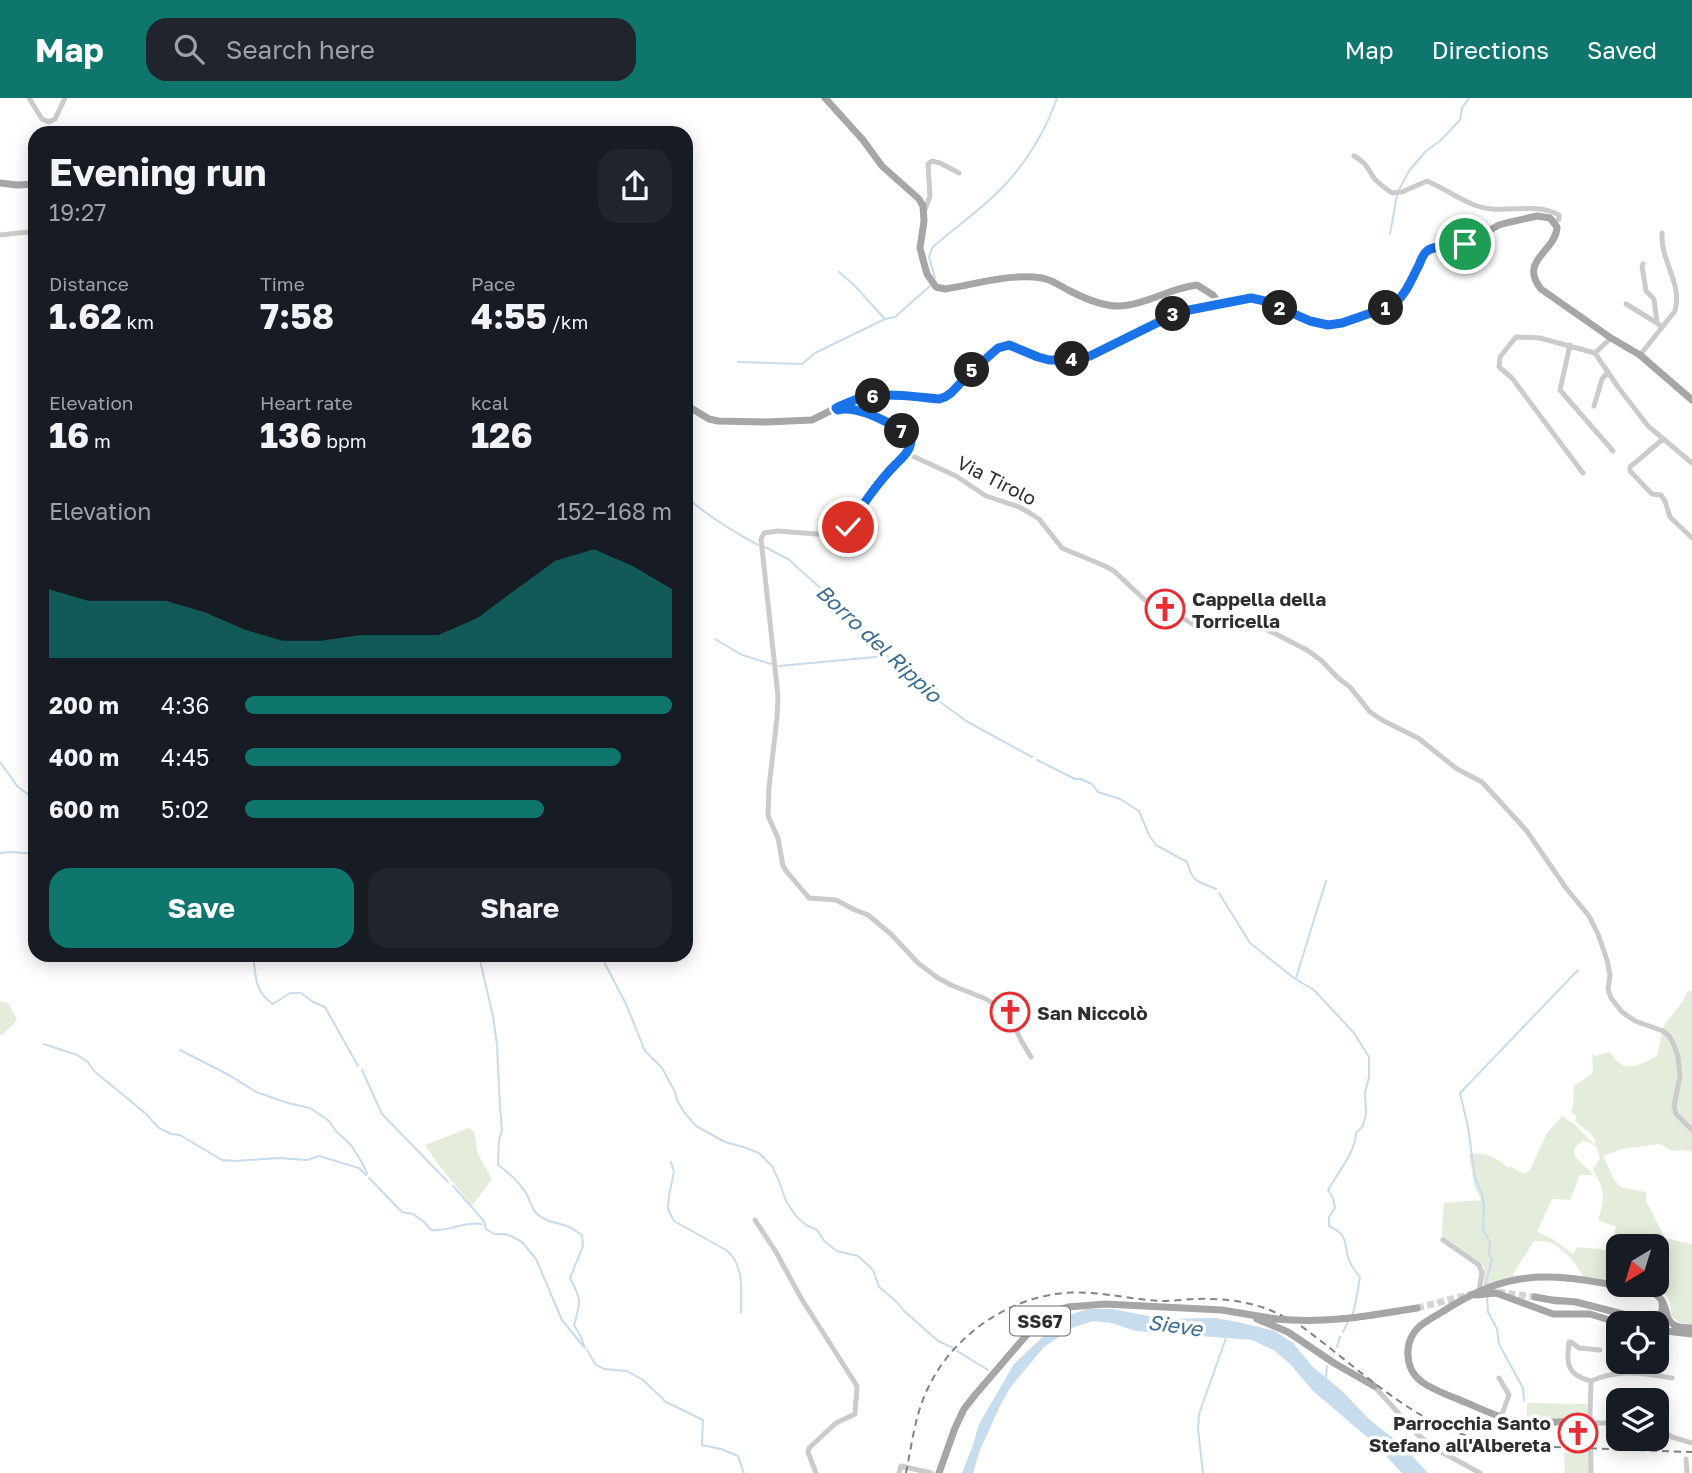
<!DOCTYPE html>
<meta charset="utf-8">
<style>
body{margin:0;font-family:"Golos Text",sans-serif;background:#20242c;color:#f1f3f6;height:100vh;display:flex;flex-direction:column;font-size:26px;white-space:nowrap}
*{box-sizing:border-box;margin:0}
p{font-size:23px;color:#9ea1a6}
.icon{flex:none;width:38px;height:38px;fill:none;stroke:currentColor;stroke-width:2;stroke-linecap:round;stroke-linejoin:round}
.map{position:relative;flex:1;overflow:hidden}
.drawer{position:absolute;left:28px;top:28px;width:665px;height:836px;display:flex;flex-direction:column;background:#171b24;border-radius:21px;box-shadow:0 4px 18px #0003}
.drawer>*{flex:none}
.needle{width:46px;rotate:218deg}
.controls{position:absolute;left:1606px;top:1136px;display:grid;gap:14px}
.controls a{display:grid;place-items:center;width:63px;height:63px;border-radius:14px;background:#171b24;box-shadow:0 4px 18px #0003;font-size:35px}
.pin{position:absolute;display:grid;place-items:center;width:60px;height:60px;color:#fff;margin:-30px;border:4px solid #fff;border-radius:50%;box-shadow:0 2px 7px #0007}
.km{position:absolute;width:35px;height:35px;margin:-18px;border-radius:50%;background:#222;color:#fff;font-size:19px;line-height:35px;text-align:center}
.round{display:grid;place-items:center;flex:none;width:74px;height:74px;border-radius:21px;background:#20242c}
.overview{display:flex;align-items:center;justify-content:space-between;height:119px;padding:0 21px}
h1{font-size:38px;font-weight:700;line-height:52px}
.metrics{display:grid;grid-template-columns:repeat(3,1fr);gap:10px;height:119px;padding:7px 21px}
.metrics div{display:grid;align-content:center}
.metrics b{font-size:35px;font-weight:700}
.metrics small{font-size:19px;font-weight:400}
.metrics p{font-size:19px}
.chart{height:196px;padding:14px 21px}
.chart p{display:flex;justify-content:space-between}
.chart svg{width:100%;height:126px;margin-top:7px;fill:#0f766e;opacity:.7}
.button{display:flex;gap:14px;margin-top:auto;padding:14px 21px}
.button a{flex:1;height:80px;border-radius:21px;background:#0f766e;color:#fff;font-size:28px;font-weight:700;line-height:80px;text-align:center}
.button a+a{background:#20242c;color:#f1f3f6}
ul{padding:0 21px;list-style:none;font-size:23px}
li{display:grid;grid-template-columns:112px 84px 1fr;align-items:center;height:52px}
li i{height:18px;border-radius:9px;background:#0f766e}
header{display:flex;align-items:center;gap:42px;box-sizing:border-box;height:98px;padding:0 35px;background:#0f766e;color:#fff}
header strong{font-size:33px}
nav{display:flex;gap:38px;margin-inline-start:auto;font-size:24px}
.search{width:490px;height:63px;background:#20242c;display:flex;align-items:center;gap:18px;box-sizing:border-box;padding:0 24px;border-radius:21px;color:#9ea1a6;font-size:26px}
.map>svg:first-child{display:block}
.green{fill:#e4ecdb;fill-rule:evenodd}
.water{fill:#c7dcec}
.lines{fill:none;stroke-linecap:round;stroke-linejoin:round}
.stream{stroke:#c7dcec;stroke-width:2}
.major-tunnel{stroke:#d5d5d5;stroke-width:7;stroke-dasharray:7 3.5;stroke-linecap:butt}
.minor{stroke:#cbcbcb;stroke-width:5}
.major{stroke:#a6a6a6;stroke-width:7}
.rail{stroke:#838383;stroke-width:2;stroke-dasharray:7 5;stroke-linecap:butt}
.major-bridge{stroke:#a6a6a6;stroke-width:7}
.route-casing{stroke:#fff;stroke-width:14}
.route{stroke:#1a73e8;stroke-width:9}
.labels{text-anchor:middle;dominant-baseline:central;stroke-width:7;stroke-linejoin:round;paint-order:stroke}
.shield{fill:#fff;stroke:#6d6d6d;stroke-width:2}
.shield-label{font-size:18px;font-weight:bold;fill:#2e2e2e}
.street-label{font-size:19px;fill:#2e2e2e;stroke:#fff}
.poi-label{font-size:19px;font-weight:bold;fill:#2e2e2e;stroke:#fff;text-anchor:start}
.water-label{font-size:21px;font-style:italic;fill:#3b6c91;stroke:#fff}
</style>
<header>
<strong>Map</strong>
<div class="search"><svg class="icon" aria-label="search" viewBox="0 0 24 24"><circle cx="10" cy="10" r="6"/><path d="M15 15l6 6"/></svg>Search here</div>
<nav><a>Map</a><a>Directions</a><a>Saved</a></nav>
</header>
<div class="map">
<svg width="1692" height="1375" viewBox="0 0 1692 1375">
<rect width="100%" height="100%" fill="#fff"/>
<path class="green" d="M1692,892V1054L1683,1052L1672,1053L1660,1046L1621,1051L1603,1058L1615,1083L1621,1089L1646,1094V1103L1665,1140L1692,1146V1227C1656,1222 1682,1208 1661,1193C1654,1188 1642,1188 1633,1187L1657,1186V1148H1619V1184L1583,1179C1578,1166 1564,1151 1551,1145C1546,1143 1540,1143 1534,1143L1513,1176L1516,1181L1491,1188L1484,1186V1168L1443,1142L1442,1132L1444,1105L1481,1102L1474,1087L1469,1056C1485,1054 1497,1060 1509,1070L1510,1068L1524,1076L1530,1072L1547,1035L1562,1018L1575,1027L1595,1047V1042L1590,1035L1575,1023L1577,1018L1571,1014L1573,1008L1574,988L1593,975L1592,955L1594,958L1610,954C1625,977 1636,968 1657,958L1663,929L1683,903L1686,895ZM1583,1042L1596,1048L1600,1060L1593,1071C1605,1095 1606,1096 1598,1122L1616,1129L1610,1152L1577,1149L1573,1156L1553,1141L1537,1134L1552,1101L1570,1102L1580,1077H1594L1575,1059L1574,1051Z
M0,903L8,905L17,921L14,926L2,937L0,936Z
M469,1030L474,1033L478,1056L492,1081L472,1108L438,1066L425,1047Z
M1527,1305L1587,1306L1588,1322L1527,1320Z
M1564,1354L1588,1355L1589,1375H1565Z"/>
<path class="water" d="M1087,1211H1112L1164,1221L1215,1220L1238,1224L1275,1233L1293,1245L1313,1269L1341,1292L1370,1322L1402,1347L1428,1375H1402L1373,1344L1313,1293L1290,1266L1275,1253L1252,1242L1136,1233L1111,1225L1093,1223L1072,1230L1044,1249L1010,1290L1000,1308L980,1352L973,1375H962L973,1347L979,1326L1014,1266L1064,1219Z"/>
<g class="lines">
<path class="stream" d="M1399,92L1409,73L1426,53L1440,43L1460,22L1462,10L1469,0
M1390,136L1397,97
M839,174L854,187L884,220
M935,180L929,159L932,150C954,130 983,110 1003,89C1026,64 1046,32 1057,0
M738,264L802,266L815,255L885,221L895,219L930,188
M686,399C708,418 732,433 758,447
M765,449L788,461L836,504L848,519L887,558L935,600L966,623L1032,659
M715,541L742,557L771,566
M779,568L886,558
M1037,662L1075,681H1081L1092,686L1098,694L1120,701L1139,713L1149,737L1156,747L1187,764C1194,787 1197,782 1216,791
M0,664L18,689L35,701
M0,755L12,754L35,756
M1219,795L1250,845L1294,880L1314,892L1354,935L1369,959V979L1365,995L1366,1016L1363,1028L1356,1035C1356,1053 1337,1076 1328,1092L1333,1100L1335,1110L1329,1119V1128C1347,1136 1344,1142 1348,1159C1350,1167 1355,1173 1360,1179C1358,1189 1356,1209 1352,1217
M253,858C256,877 254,894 273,906L290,895H301L313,904L325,909L358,968
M479,858L493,918L497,947L500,1009L502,1032L499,1042L498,1067C508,1074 519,1084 526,1095C530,1102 531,1109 536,1115C545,1124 556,1124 567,1128C572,1130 577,1134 582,1137L583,1148L570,1180C582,1203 581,1203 574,1227L581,1239L585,1250
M601,858L626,906L645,953L662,970L675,994L677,1002L684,1014L696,1028L725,1044L743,1049L759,1055L772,1068L779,1083L786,1103L796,1118L806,1127L817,1132L825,1144L837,1153L858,1158L873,1172L879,1189L897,1204L903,1212L938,1243L953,1250
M1296,880L1326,783
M44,946L77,957L88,964L94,973L145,1015L159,1030L171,1036L180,1037L222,1062L236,1063L279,1060L307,1062L319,1058L359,1070L366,1077
M180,952L229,977L256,994L288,1005L310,1010L328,1022L336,1033L351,1047L361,1063L367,1075L366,1077
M362,972L382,1016L448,1084
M671,1064L674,1074L669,1097L668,1111L674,1123L726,1152C745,1167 741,1193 741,1215
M369,1080L402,1114L413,1116L424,1124L431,1132C448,1134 465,1123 482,1126
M453,1088L484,1123L486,1131L494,1136H504L511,1138L522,1144L536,1161L562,1222L583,1248
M1485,1188L1492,1161L1489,1157L1490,1145L1483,1131L1484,1108L1482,1096L1475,1080L1468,1029L1460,995L1578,872
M1487,1197L1488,1214L1497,1231L1499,1246L1523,1290L1524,1303
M1343,1234L1349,1222
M1337,1249L1340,1239
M587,1252L595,1266L604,1271L627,1273L643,1282L666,1304L703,1322L702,1347L721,1351L738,1358L744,1375
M957,1253L988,1272
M1326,1279L1327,1268
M1203,1375L1198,1331L1199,1316L1226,1240"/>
<path class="major-tunnel" d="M1498,1194L1535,1199
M1417,1210L1472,1196"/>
<path class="minor" d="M29,0L42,21L49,24L55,21L65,0
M1354,58C1367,66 1366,68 1374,80C1378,85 1386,91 1392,95L1402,94L1427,83C1444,90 1460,102 1477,108C1503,117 1534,103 1559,117V121L1555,124
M924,114L930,98L928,66L932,63L940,65L959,75
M0,137L28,134
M1643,166L1642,168L1646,193L1654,201L1657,225L1662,229
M1626,206L1657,225
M1570,247L1560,292L1613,353
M1595,255L1611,240
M1640,257L1675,213C1683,186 1660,162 1662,135
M1594,308L1602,281L1608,274
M838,312C852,307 898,327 908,338C912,342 911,342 911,348L879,385L848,429L839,435L829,437L778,433L764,435L761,441L778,598L777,620L769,689L768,718L778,740L783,768L787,774L809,800L836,802L855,812L868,817L891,836L918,865L938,880L951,887L986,901L1002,911L1011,921L1022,944L1031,959
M1663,341L1630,369V373L1652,396L1661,397L1665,403L1670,419L1692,440
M906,355L956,378L986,398L1019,409L1028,414L1039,421L1062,450L1105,468L1114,473L1146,503L1165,509L1194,527L1221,524L1243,526L1266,531L1307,552L1322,563L1338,580L1350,589L1370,614L1382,622L1418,640L1457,671L1482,684L1526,732L1566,790L1589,818L1598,836L1607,862L1610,877L1608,891L1611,900L1622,914L1635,923L1663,933L1669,938L1674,947L1678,959L1680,978L1674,1008L1676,1016L1692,1032
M1583,375L1512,280L1499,269L1500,259L1516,239L1540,240L1595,255L1618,289L1648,328L1692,365
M755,1122L776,1154L801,1200L857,1288L855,1316L836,1325L809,1350L808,1354L816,1375
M1443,1142L1479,1167L1482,1175L1479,1193
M1499,1280L1509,1297L1501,1319
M1591,1283L1590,1315L1591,1375
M1591,1283C1567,1277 1566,1266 1569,1244H1571L1579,1250L1600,1252
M1591,1283C1618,1271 1643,1275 1672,1280
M1374,1288L1418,1337L1438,1352L1480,1375
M1590,1325H1619
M1657,1330L1672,1339L1692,1345
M1686,1361L1687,1375
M899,1375L901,1368L931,1375"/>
<path class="major" d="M825,0L863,42L882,68L919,101L923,108L924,123L920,150L922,158L927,176L936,189L945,191C977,186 1010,175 1042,180C1053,182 1062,189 1072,194C1086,201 1102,208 1118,208C1146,207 1170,190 1197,187L1213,197L1219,205
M0,85L17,87L35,86
M686,307L709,321L718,323L766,324L812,322L854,301L870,298L938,301C953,297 962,283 973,272C981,265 989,257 998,250L1009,247L1038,259L1049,262H1065L1090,258L1179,214L1251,200L1265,203L1310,223L1328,227L1342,225L1391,208L1397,204L1407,190L1425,155L1430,151L1465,146L1499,127L1506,125L1537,118L1550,120L1557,129C1556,154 1518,162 1541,191L1611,240L1640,257L1692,302
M1476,1197L1496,1195L1553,1216H1590L1619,1225
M1535,1199L1557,1203
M1553,1202L1576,1204L1650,1223C1659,1221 1664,1214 1662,1205
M1373,1217L1417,1210
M1616,1220L1632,1225
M1257,1221L1288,1234L1334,1265L1374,1288
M1657,1232L1692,1236
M1590,1325C1564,1321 1536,1328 1510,1322C1493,1317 1477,1309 1460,1302C1448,1297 1433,1292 1422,1284C1404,1271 1403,1243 1420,1228C1426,1223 1435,1218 1442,1214C1465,1199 1488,1187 1515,1182C1558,1173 1609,1187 1652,1194C1671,1204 1662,1220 1674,1227C1679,1230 1687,1230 1692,1230
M939,1375L955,1330L964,1311L975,1297L1036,1226L1054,1213L1068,1209L1105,1206L1222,1212L1276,1221"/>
<path class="rail" d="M1301,1228C1345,1260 1386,1299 1435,1325C1479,1348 1531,1348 1580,1350C1617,1351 1655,1353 1692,1354
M906,1375C912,1346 915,1315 929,1288C954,1237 1008,1200 1064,1195C1097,1192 1131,1202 1164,1203C1175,1203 1186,1201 1196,1201C1226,1200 1258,1204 1284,1219"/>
<path class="major-bridge" d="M1276,1221C1309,1224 1341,1222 1373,1217"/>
</g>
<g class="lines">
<defs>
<path id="route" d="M848,429C863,407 877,385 896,366C903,359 910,353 911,343C902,328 855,306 838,312L836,310C847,305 857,300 869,298C891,295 916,299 939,301L945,299L951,295L972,273L998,250L1009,247L1038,259L1049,262H1065L1090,258L1179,214L1251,200L1265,203L1310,223L1328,227L1342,225L1391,208C1405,199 1411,182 1419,167C1421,162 1423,156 1427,153C1436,146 1454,150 1465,146"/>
</defs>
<use href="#route" class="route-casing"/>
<use href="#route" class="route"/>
</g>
<defs>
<symbol id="church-ring" viewBox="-11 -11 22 22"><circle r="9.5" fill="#fff" stroke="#e82d34" stroke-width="1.5"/><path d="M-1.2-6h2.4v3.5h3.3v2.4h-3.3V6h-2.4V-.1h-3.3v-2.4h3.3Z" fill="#e82d34"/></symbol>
</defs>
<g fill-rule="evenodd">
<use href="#church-ring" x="1143" y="489" width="44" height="44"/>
<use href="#church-ring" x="988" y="892" width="44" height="44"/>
<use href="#church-ring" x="1556" y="1313" width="44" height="44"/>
</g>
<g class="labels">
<rect class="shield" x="1010" y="1208.5" width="60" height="29" rx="5"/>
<g class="shield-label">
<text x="1040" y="1223">SS67</text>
</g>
<g class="street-label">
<text transform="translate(997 382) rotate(27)">Via Tirolo</text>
</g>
<g class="poi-label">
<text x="1192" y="500">Cappella della<tspan x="1192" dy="22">Torricella</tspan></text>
<text x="1037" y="914">San Niccolò</text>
<text x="1551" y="1324" text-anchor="end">Parrocchia Santo<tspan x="1551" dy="22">Stefano all'Albereta</tspan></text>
</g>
<g class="water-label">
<text transform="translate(879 545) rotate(43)">Borro del Rippio</text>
<text transform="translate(1175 1227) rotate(8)">Sieve</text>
</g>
</g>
</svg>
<div class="controls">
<a><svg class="needle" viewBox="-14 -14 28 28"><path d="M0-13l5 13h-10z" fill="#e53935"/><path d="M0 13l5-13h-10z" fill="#9ea1a6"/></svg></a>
<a><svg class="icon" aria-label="locate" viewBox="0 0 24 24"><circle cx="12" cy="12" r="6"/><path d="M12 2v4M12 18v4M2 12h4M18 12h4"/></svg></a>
<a><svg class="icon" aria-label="layers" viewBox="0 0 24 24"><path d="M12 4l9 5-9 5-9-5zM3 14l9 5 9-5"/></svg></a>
</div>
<div class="pin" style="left:1465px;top:146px;background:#1e9e55"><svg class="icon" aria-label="arrive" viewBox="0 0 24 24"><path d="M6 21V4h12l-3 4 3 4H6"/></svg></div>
<div class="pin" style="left:848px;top:429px;background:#d93025"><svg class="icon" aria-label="check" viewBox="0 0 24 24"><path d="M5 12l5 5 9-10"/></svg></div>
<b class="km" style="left:1386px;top:210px">1</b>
<b class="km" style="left:1280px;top:210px">2</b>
<b class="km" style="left:1173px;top:216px">3</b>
<b class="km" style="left:1072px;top:261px">4</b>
<b class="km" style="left:972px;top:272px">5</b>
<b class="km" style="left:873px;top:298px">6</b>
<b class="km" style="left:902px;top:333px">7</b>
<section class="drawer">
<div class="overview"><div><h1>Evening run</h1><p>19:27</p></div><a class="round"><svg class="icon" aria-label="share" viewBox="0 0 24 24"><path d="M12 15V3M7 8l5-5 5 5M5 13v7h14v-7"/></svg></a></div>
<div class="metrics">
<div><p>Distance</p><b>1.62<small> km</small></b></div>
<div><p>Time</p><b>7:58</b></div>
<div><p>Pace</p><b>4:55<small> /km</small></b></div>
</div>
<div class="metrics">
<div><p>Elevation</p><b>16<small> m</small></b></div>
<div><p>Heart rate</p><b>136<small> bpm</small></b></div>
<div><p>kcal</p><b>126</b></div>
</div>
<div class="chart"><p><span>Elevation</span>152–168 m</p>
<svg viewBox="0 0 160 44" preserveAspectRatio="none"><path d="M0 44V20L10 24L20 24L30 24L40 28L50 34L60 38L70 38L80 36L90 36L100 36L110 30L120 20L130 10L140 6L150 12L160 20V44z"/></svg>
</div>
<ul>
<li><b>200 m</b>4:36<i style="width:100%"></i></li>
<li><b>400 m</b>4:45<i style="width:88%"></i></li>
<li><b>600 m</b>5:02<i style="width:70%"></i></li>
</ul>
<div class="button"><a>Save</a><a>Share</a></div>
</section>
</div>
